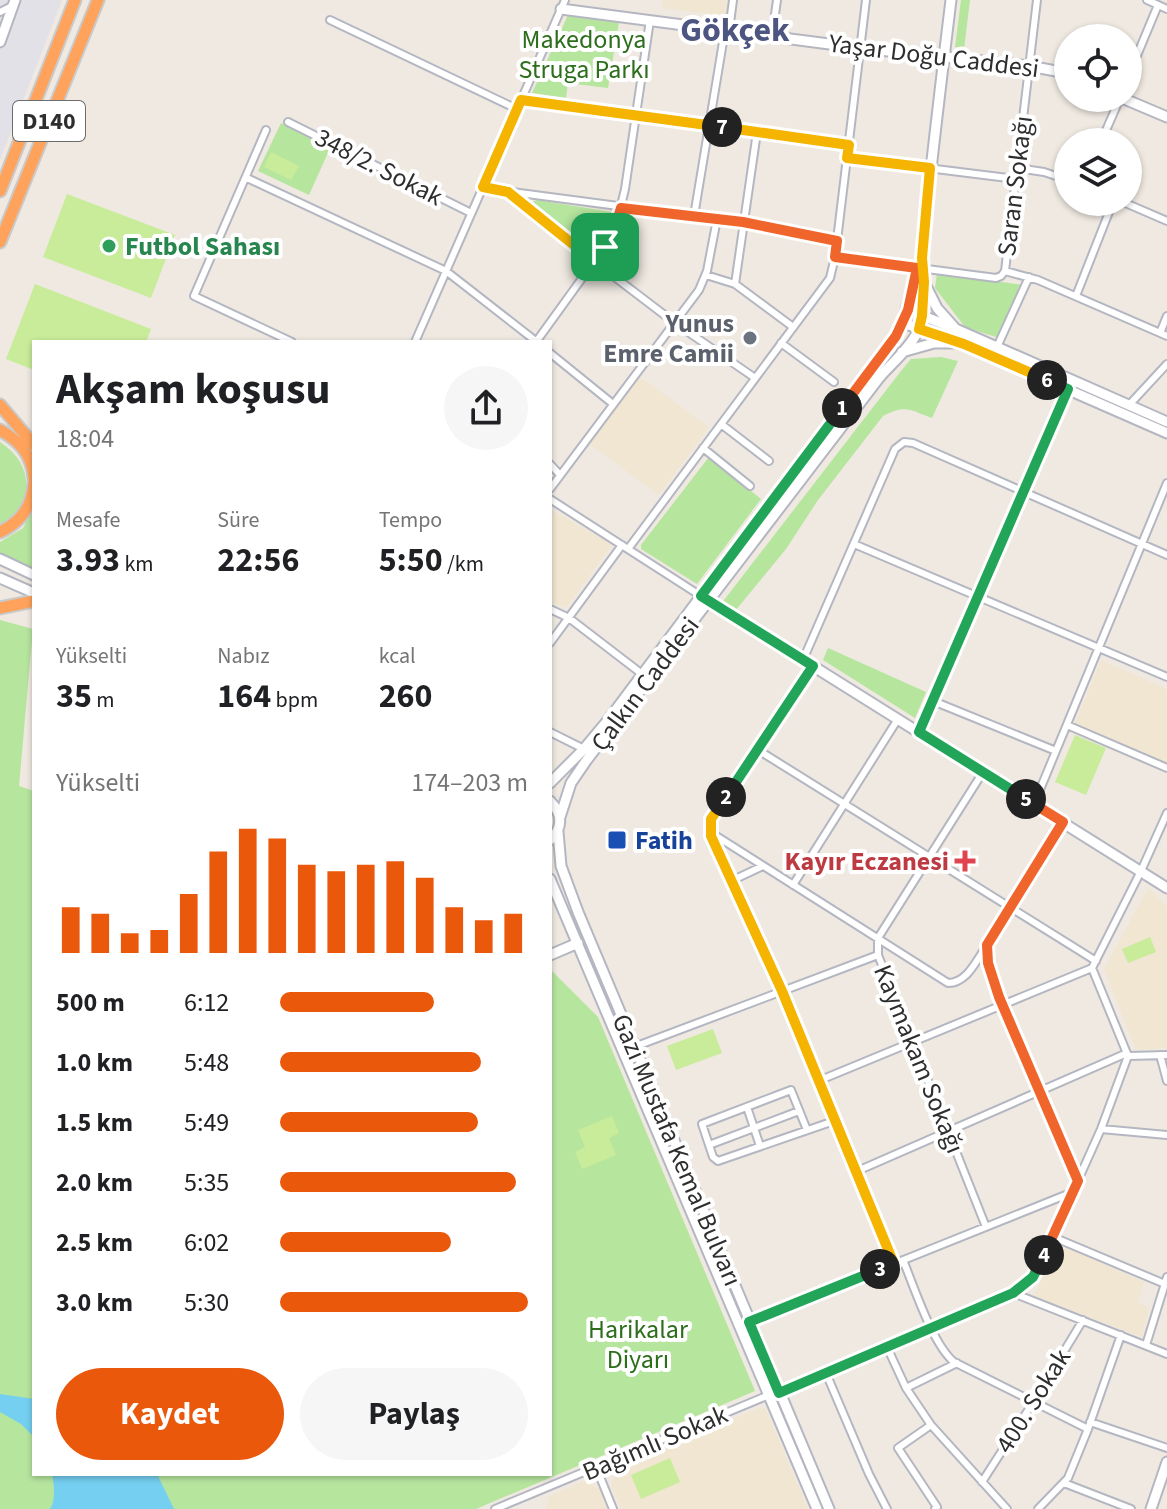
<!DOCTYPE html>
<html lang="tr">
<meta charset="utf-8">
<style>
body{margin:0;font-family:"Source Sans 3",sans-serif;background:#f6f6f6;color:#202124;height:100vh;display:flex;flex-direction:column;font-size:30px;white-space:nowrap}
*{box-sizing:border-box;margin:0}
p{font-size:26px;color:#757577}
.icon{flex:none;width:44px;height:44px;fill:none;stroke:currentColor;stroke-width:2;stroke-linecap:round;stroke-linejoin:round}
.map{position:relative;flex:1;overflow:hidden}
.side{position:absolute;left:32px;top:340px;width:520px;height:1136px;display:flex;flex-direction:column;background:#fff;border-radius:0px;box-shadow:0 2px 6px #0004}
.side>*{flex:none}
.buttons{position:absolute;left:1054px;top:24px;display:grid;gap:16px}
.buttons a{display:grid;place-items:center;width:88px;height:88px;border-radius:50%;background:#fff;box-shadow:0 2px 6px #0004;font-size:40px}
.pin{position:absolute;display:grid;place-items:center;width:68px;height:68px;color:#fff;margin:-34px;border-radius:16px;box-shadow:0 4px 12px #0006}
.km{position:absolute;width:40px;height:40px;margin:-20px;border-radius:50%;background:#222;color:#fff;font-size:22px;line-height:40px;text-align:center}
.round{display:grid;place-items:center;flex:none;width:84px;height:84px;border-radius:42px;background:#f6f6f6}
.overview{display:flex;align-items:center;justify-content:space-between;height:136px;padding:0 24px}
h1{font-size:44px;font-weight:700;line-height:60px}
.metrics{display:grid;grid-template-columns:repeat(3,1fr);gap:12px;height:136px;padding:8px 24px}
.metrics div{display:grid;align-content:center}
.metrics b{font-size:34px;font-weight:700}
.metrics small{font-size:22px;font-weight:400}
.metrics p{font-size:22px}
.chart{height:224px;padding:16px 24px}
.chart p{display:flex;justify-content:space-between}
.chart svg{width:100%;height:144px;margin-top:8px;stroke:#ea580c;stroke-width:6}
.cta{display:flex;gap:16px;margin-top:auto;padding:16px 24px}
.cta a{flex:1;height:92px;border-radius:48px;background:#ea580c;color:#fff;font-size:32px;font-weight:700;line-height:92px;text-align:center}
.cta a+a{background:#f6f6f6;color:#202124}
ul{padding:0 24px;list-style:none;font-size:26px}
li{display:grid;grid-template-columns:128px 96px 1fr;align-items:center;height:60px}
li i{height:20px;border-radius:10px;background:#ea580c}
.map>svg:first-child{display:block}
.industrial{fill:#e3e1e8}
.education{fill:#f0e6d1}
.green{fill:#b6e59e}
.pitch{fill:#c9ec9a}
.water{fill:#75cff0}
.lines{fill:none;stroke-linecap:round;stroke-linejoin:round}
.street-casing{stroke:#b4b7c1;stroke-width:10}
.secondary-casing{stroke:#b4b7c1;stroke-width:13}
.highway-casing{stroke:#c9c9c9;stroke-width:15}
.street{stroke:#fff;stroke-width:6}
.secondary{stroke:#fff;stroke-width:9}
.highway{stroke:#ffa35c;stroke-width:11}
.split-1-casing{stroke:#fff;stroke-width:16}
.split-2-casing{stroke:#fff;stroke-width:16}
.split-3-casing{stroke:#fff;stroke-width:16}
.split-4-casing{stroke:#fff;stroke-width:16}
.split-5-casing{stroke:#fff;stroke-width:16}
.split-6-casing{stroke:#fff;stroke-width:16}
.split-7-casing{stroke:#fff;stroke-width:16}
.split-8-casing{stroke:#fff;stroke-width:16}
.split-1{stroke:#f0652b;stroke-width:10}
.split-2{stroke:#22a559;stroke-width:10}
.split-3{stroke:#f5b400;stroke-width:10}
.split-4{stroke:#22a559;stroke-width:10}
.split-5{stroke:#f0652b;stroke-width:10}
.split-6{stroke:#22a559;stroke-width:10}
.split-7{stroke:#f5b400;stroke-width:10}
.split-8{stroke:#f5b400;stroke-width:10}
.leisure-dot{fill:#2e9e5b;stroke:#fff;stroke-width:3}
.worship-dot{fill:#6b7280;stroke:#fff;stroke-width:3}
.transit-dot{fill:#1a4fb4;stroke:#fff;stroke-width:3}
.health-dot{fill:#e0444e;stroke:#fff;stroke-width:3}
.labels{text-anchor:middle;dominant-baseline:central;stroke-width:8;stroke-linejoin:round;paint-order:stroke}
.shield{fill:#fff;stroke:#6d6d6d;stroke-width:2}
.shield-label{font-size:24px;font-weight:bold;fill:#2e2e2e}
.park-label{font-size:26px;fill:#2c6e1b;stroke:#fff}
.street-label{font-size:26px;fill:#2e2e2e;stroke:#fff}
.leisure-label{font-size:26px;font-weight:bold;fill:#27864d;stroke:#fff;text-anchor:start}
.worship-label{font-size:26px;font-weight:bold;fill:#5b616d;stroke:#fff;text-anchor:end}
.transit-label{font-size:26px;font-weight:bold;fill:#164399;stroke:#fff;text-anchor:start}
.health-label{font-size:26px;font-weight:bold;fill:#be3a42;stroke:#fff;text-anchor:end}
.district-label{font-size:34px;font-weight:bold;fill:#4d5680;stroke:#fff}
</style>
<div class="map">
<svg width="1167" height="1509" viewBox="0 0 1167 1509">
<rect width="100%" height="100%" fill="#efe9e1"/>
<path class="industrial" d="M0,0H62L0,160Z"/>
<path class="education" d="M663,0H730L728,16L662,8Z
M639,376L709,427L659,495L590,444Z
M550,509L612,545L566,608L550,602Z
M1101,660L1167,689V765L1075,724Z
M1148,888L1167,906V1048L1136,1050L1104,969Z
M1057,1243L1144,1282L1138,1302L1149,1308L1142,1337L1034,1296Z
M759,1408H765L808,1509H621L611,1485L618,1467Z
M584,1481L600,1489L607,1509H546L548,1497Z"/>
<path class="green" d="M961,0H970L964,49L955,47Z
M568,15L619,22L608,88L568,83L566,98L532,93Z
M281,123L331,146L309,195L258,171Z
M537,200L612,212L611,221L593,250L532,202Z
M937,273L1023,285L999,338L965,327L935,288Z
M941,357L958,361L932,418C910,410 906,404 883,416L818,500L786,549L735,611L721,604L901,371L911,359Z
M0,442C36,465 34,505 0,529Z
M709,457L761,499L697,584L641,549V545Z
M34,506V572L0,556V542L23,528Z
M0,620L33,629L19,786L34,791V1474H550V969L598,1017L755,1391L476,1509H0Z
M828,648L926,692L915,718L823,660Z"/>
<path class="pitch" d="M271,152L299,166L291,180L264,167Z
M67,194L175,235L151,298L43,257Z
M35,284L151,329L146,342H34V370L6,359Z
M1075,735L1106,748L1086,795L1055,782Z
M1150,937L1156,952L1128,963L1122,949Z
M713,1029L722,1053L676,1070L667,1046Z
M612,1116L619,1133L609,1138L616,1155L582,1169L575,1152L585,1147L578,1130Z
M670,1458L680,1482L641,1499L631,1475Z"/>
<path class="water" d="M0,1394L34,1399V1437L21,1424L0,1412Z
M52,1474H157L174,1509H50C56,1501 54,1484 52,1474Z"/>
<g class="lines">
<defs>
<path id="street" d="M1147,0L1167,9
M0,12L12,6
M330,20L517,109
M725,30L694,216L743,222L837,241
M729,31L733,0
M772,36L777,0
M1128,77L1158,5
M521,100L849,145
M288,122L471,213
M266,130L194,296L292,342
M757,132L735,284L793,327
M1101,142L1120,98
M847,158L1016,179
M1017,168L1044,172L1068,180
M247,178L446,271L537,342
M483,187L508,192L595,262L675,323L755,378
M512,192L694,216
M1123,202L1167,221
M835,257L996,278L1001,276L1005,271L1037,0
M1005,271L1038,280L1167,336
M706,275L735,284
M1076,296L1113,202
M1160,333L1167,316
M415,342L565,0
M536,342L601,252L617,222L625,189L650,20
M781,343L834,382
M997,347L1029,277
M550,353L613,404
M1129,405L1167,364
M721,424L769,461
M703,448L750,486
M550,464L560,475
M550,489L699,290L707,271L717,219
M550,499L701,596
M854,544L1167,677
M628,549L830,278L835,257L866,0
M550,609L569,618L642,674
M550,643L622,545
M803,660L895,449L904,442L913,443L1167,555
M813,666L713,817L710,832L782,991L894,1264
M933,701L1056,751
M1067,725L1167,768
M550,732L584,749
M919,732L1068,389
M758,750L1096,961
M983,772L878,938V955L986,1227
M1034,804L1167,483
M1063,822L987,945L989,967L999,997L1078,1181
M710,832L948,983C967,983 976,961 986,947
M731,881L763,866
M793,885L898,719
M1092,968L1128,1056
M634,1047L878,955
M1160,1055L1167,1081
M818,1081L1092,968L1141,871L1167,813
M747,1107L760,1146
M1101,1129L1167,1135
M807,1130L791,1090L702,1124L713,1157L718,1161L834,1121
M709,1145L799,1111
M855,1172L1127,1053
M1053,1237L1165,1284
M903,1260C914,1287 933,1345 954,1362L1088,1429
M1013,1293L1167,1354
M749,1322L1073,1192
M1146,1345L1167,1277
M887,1347L906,1388L931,1425L1007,1509
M826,1373L869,1474L887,1509
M906,1388L957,1363
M779,1393L1008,1295L1028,1283L1037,1272L1101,1129L1128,1056L1167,1055
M1090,1422L1167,1448
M931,1425L898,1448L937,1507L935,1509
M596,1467L613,1509
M982,1482L1034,1401L1083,1320
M1064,1483L1131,1509
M495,1509L769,1395
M1038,1509L1068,1478L1088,1429L1121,1335"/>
<path id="secondary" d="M561,9L860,48L1029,66L1056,71L1068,75
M0,42L15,0
M1122,98L1167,117
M926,286L937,308L954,327
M908,310L956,329L1167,422
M903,323L964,344L1167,433
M902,352L934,343H954
M0,559L34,575
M0,578L34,593
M706,599L1167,888
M550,783L584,749L609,719L896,336C910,311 909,283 922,258
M550,801C563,814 563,828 550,840
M560,817L571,783L586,761L879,378C891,364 910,348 918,331C930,305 921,273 923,245C931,163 941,82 951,0
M558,832L561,866L578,912L829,1509
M550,879L817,1509
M550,955L578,943
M1151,1509L1167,1462"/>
<path id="highway" d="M0,191L75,0
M0,242L98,0
M0,405L34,445
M0,430C20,441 32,455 34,478
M0,532C21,522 32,507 34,483
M0,608L34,601"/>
</defs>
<use href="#street" class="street-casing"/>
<use href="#secondary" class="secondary-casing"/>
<use href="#highway" class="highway-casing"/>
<use href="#street" class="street"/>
<use href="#secondary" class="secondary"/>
<use href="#highway" class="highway"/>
</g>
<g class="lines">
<defs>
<path id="split-1" d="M605,247L615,228L621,208L743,222L837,241L835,257L917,268L908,310L896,336L842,408"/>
<path id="split-2" d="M726,797L813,666L701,596L842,408"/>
<path id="split-3" d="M726,797L711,819V836L782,991L894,1264L880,1269"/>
<path id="split-4" d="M880,1269L749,1322L779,1393L1013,1293L1033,1277L1044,1255"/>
<path id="split-5" d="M1026,799L1063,822L987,945L988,963L999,997L1078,1181L1044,1255"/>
<path id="split-6" d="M1026,799L919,732L1068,389L1047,380"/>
<path id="split-7" d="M722,127L849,145L847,158L930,168L922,258L924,282L922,316L919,329L964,344L1047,380"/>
<path id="split-8" d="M605,247L595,262L508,192L483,187L521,100L722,127"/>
</defs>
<use href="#split-1" class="split-1-casing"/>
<use href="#split-2" class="split-2-casing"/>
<use href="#split-3" class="split-3-casing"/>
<use href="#split-4" class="split-4-casing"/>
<use href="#split-5" class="split-5-casing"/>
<use href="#split-6" class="split-6-casing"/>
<use href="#split-7" class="split-7-casing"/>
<use href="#split-8" class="split-8-casing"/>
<use href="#split-1" class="split-1"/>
<use href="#split-2" class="split-2"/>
<use href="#split-3" class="split-3"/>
<use href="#split-4" class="split-4"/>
<use href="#split-5" class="split-5"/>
<use href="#split-6" class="split-6"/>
<use href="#split-7" class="split-7"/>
<use href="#split-8" class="split-8"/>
</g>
<circle class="leisure-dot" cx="109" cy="246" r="8"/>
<circle class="worship-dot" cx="750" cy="338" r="8"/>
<rect class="transit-dot" x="607" y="830" width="20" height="20" rx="4"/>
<path class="health-dot" d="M961 849h8v8h8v8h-8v8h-8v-8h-8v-8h8z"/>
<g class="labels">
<rect class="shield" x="13" y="101" width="72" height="40" rx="6"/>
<g class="shield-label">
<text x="49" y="121">D140</text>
</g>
<g class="park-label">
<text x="584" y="39">Makedonya<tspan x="584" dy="30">Struga Parkı</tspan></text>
<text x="638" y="1329">Harikalar<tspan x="638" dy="30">Diyarı</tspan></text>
</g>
<g class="street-label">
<text transform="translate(934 56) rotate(7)">Yaşar Doğu Caddesi</text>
<text transform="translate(379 167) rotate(27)">348/2. Sokak</text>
<text transform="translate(1015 186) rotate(-83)">Saran Sokağı</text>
<text transform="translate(645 684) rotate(-53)">Çalkın Caddesi</text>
<text transform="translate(919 1059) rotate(68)">Kaymakam Sokağı</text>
<text transform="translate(677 1150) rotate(67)">Gazi Mustafa Kemal Bulvarı</text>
<text transform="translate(1033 1401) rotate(-58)">400. Sokak</text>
<text transform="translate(655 1443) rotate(-23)">Bağımlı Sokak</text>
</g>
<g class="leisure-label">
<text x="125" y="246">Futbol Sahası</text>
</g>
<g class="worship-label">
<text x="734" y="323">Yunus<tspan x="734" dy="30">Emre Camii</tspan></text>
</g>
<g class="transit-label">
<text x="635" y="840">Fatih</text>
</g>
<g class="health-label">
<text x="949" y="861">Kayır Eczanesi</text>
</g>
<g class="district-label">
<text x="735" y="30">Gökçek</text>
</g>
</g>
</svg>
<div class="buttons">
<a><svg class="icon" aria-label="locate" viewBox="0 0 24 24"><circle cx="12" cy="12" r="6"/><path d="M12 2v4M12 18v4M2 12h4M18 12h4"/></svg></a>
<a><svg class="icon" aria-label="layers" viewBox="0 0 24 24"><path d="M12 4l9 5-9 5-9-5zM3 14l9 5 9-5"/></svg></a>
</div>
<div class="pin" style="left:605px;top:247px;background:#1e9e55"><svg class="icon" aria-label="arrive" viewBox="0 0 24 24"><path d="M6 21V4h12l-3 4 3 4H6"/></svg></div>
<b class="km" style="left:842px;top:408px">1</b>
<b class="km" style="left:726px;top:797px">2</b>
<b class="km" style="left:880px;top:1269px">3</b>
<b class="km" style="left:1044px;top:1255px">4</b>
<b class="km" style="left:1026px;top:799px">5</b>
<b class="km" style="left:1047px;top:380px">6</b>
<b class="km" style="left:722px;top:127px">7</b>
<section class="side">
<div class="overview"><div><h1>Akşam koşusu</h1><p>18:04</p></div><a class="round"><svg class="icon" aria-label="share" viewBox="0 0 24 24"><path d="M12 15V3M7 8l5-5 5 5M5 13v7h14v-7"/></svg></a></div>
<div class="metrics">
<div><p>Mesafe</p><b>3.93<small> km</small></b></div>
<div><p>Süre</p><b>22:56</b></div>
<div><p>Tempo</p><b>5:50<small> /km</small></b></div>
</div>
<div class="metrics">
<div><p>Yükselti</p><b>35<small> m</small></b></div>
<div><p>Nabız</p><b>164<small> bpm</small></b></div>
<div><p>kcal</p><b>260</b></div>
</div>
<div class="chart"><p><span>Yükselti</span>174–203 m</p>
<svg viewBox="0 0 160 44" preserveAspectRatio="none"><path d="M5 44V30M15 44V32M25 44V38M35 44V37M45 44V26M55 44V13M65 44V6M75 44V9M85 44V17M95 44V19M105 44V17M115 44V16M125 44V21M135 44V30M145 44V34M155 44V32"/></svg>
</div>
<ul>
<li><b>500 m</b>6:12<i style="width:62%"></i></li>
<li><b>1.0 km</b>5:48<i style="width:81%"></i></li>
<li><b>1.5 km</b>5:49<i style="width:80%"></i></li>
<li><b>2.0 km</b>5:35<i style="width:95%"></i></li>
<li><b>2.5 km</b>6:02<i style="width:69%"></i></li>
<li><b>3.0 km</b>5:30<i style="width:100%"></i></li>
</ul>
<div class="cta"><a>Kaydet</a><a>Paylaş</a></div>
</section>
</div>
